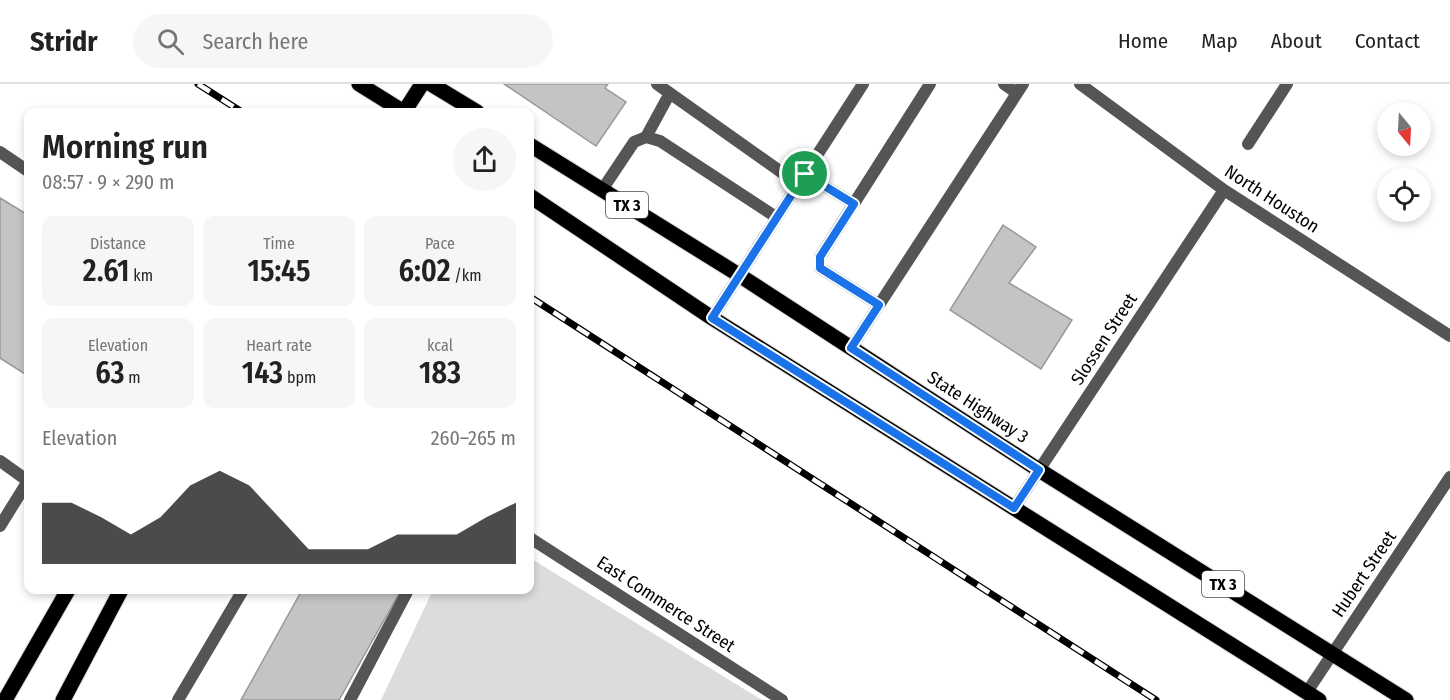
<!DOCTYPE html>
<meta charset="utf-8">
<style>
body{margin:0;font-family:"Fira Sans Condensed",sans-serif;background:#f6f6f6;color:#222;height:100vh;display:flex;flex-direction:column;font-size:22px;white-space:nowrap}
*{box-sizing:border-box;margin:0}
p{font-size:20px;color:#767676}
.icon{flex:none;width:33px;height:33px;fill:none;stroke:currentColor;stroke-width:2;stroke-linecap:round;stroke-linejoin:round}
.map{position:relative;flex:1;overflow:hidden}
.drawer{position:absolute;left:24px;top:24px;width:510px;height:486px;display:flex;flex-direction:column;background:#fff;border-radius:12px;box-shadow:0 3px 9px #0003}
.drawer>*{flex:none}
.needle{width:39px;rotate:162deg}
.fabs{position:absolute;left:1377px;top:18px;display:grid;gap:12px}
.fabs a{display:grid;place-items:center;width:54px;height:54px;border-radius:50%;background:#fff;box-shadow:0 3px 9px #0003;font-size:30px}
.pin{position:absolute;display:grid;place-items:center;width:51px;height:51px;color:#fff;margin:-26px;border:3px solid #fff;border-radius:50%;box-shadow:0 2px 6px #0007}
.round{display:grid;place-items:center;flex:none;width:63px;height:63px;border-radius:32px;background:#f6f6f6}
.summary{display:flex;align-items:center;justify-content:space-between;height:102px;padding:0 18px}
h1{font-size:33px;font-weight:600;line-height:45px}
.stats{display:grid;grid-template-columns:repeat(3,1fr);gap:9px;height:102px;padding:6px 18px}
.stats div{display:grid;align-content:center;border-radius:12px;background:#f6f6f6;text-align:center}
.stats b{font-size:30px;font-weight:600}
.stats small{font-size:16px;font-weight:400}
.stats p{font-size:16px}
.chart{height:168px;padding:12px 18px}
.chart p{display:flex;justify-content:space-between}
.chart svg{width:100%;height:108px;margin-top:6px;fill:#000;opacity:.7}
header{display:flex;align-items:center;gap:36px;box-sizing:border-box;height:84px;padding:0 30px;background:#fff;border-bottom:2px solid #e0e0e0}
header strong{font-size:28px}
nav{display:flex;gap:33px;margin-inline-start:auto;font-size:21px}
.search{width:420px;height:54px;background:#f6f6f6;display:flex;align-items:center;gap:15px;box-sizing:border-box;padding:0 21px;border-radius:33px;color:#767676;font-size:22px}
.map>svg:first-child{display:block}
.green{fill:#dcdcdc}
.building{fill:#c4c4c4;stroke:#999;stroke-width:1.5}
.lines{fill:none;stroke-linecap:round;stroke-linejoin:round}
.primary-casing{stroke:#dbdbdb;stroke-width:17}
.service{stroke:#555;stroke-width:12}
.minor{stroke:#555;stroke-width:12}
.primary{stroke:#000;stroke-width:15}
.rail-casing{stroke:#000;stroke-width:7}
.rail{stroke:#fff;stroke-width:4.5;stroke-dasharray:14;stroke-linecap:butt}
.route-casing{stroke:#fff;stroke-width:12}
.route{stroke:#1a73e8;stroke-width:8}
.labels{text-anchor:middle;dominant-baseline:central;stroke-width:4.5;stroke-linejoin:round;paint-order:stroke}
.shield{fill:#fff;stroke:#4c4c4c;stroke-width:1.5}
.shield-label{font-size:16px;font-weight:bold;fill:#000}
.street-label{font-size:18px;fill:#000;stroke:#fff}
</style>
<header>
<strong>Stridr</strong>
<div class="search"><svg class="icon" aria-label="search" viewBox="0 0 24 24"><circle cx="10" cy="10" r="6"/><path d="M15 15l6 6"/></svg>Search here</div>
<nav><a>Home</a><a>Map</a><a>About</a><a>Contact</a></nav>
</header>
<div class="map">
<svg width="1450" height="616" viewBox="0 0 1450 616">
<rect width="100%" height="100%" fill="#fff"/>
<path class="green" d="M530,474L762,616H381L433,506H530Z"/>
<path class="building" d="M504,0H608L605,4L626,18L596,62Z
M0,114L28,131V292L0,274Z
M1003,141L1036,163L1009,199L1072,236L1041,285L950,226Z
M302,506H401L339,616H241Z"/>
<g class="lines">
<defs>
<path id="primary" d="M359,0L404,28
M431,0L477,28
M404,28L422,0
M530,61L739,191L1039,386L1406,616
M530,112L712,234L1319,616
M5,616L68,506
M63,616L121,506"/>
</defs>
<use href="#primary" class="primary-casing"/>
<path class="service" d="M657,0L798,100
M930,0L820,173V184L879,221L1023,0
M1004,0L1017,9
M646,53L670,9
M0,68L28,87
M805,90L854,120
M602,106L634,58L646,53L660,57L776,133
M851,264L879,221
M0,377L28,397
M0,442L28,397
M178,616L243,506
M350,616L408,506"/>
<path class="minor" d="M1080,0L1224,106L1450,252
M1248,60L1287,0
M712,234L863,0
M1014,424L1224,106
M530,454L782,616
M1307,608L1450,393"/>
<use href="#primary" class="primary"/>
<defs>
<path id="rail" d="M198,0L242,28
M530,213L1156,616"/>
</defs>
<use href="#rail" class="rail-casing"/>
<use href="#rail" class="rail"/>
</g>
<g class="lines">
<defs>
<path id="route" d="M805,90L854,120L820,173V184L879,221L851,264L1039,386L1014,424L712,234Z"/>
</defs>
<use href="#route" class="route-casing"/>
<use href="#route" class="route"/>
</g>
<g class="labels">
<g class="shield">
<rect x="606" y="108" width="42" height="26" rx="4.5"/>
<rect x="1202" y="487" width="42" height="26" rx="4.5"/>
</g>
<g class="shield-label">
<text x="627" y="121">TX 3</text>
<text x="1223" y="500">TX 3</text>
</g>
<g class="street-label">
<text transform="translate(1272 115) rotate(33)">North Houston</text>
<text transform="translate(1104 255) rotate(-57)">Slossen Street</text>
<text transform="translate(978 323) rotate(33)">State Highway 3</text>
<text transform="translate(1364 490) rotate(-56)">Hubert Street</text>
<text transform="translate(666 520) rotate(33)">East Commerce Street</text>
</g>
</g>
</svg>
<div class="fabs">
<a><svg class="needle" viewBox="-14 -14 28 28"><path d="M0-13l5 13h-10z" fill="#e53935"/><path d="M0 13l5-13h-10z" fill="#767676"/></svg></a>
<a><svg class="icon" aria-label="locate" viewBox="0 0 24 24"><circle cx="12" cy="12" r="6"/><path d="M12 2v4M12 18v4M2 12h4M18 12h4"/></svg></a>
</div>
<div class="pin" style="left:805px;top:90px;background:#1e9e55"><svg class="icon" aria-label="arrive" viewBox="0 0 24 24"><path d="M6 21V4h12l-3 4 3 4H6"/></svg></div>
<section class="drawer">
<div class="summary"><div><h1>Morning run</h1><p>08:57 · 9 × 290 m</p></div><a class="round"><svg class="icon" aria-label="share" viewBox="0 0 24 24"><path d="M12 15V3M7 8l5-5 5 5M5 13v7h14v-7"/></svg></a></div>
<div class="stats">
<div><p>Distance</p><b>2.61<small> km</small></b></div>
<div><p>Time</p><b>15:45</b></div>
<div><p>Pace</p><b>6:02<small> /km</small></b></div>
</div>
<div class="stats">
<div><p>Elevation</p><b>63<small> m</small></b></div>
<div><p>Heart rate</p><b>143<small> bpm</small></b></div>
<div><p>kcal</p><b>183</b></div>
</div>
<div class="chart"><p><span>Elevation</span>260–265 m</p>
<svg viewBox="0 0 160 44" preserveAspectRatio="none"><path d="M0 44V19L10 19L20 25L30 32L40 25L50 12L60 6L70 12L80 25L90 38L100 38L110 38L120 32L130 32L140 32L150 25L160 19V44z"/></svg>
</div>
</section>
</div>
